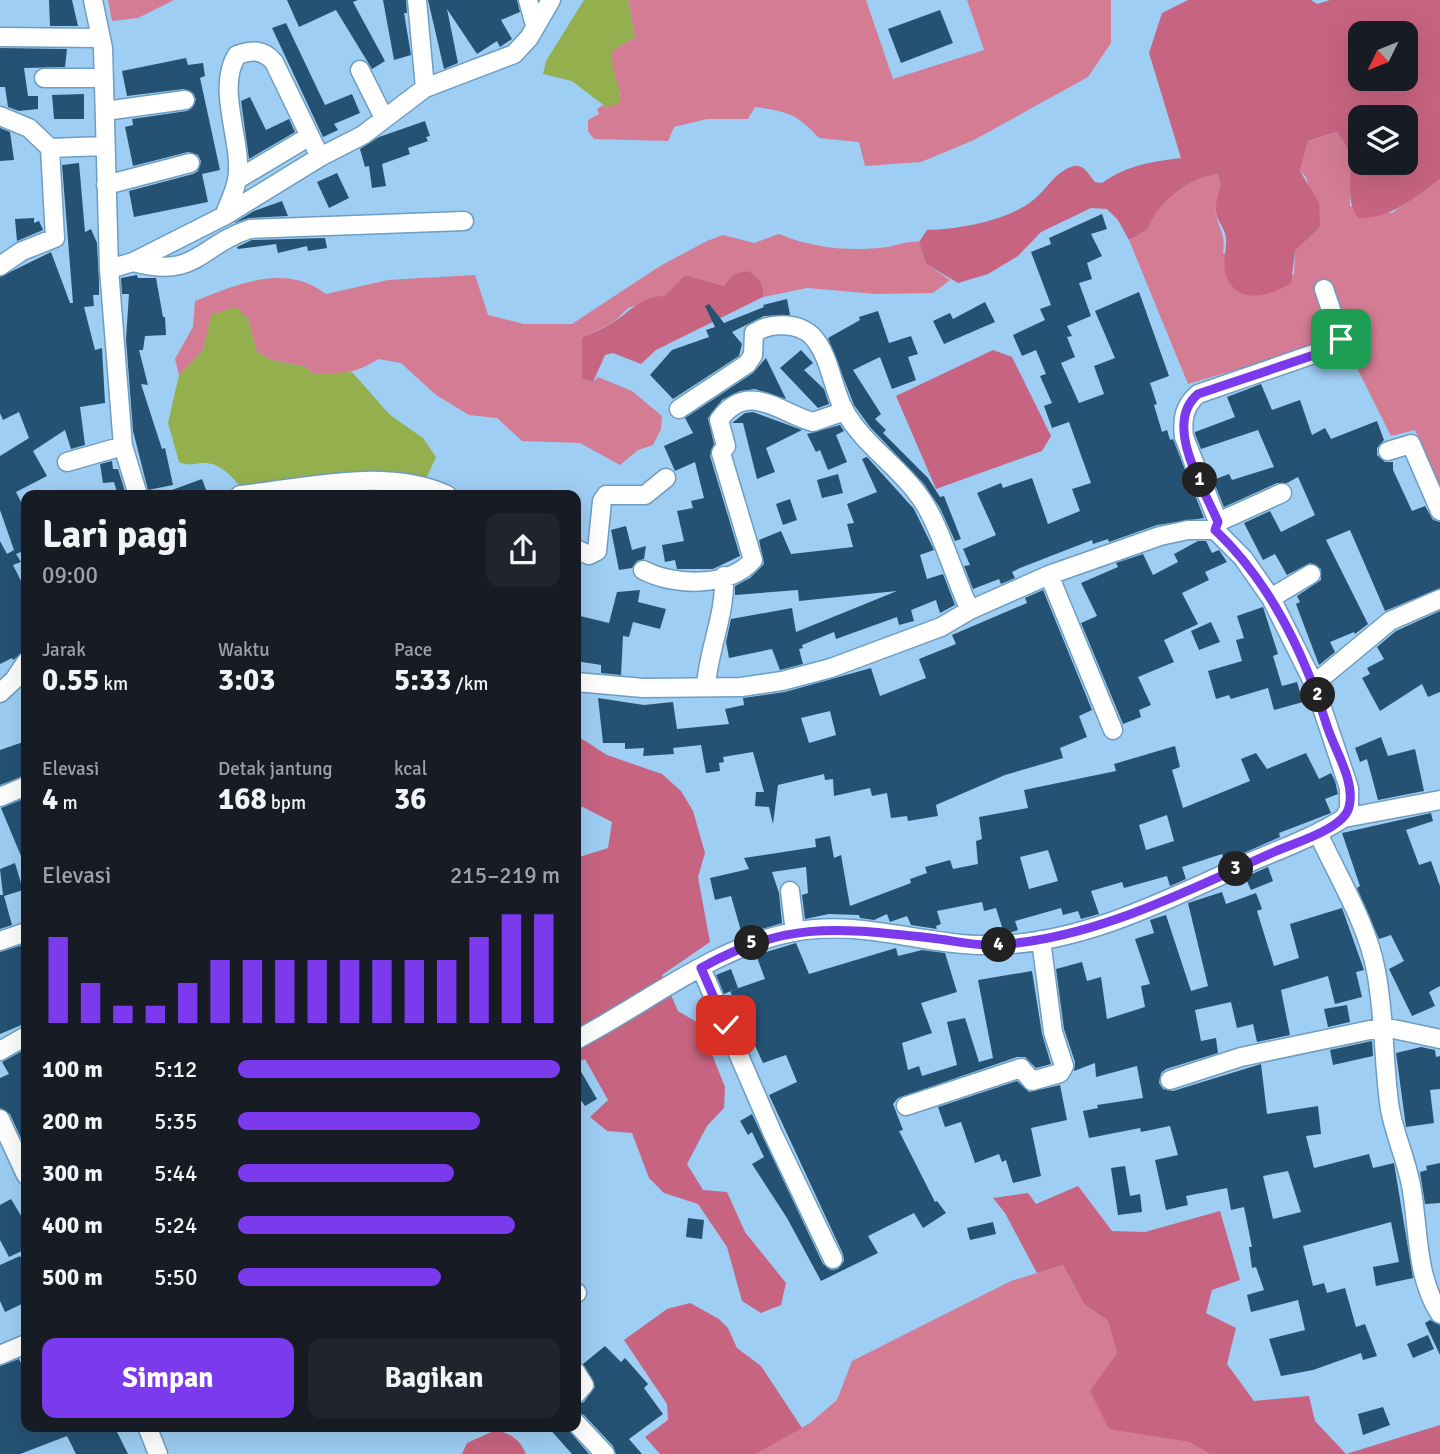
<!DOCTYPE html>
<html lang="id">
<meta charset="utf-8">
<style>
body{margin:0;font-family:Signika,sans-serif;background:#20242c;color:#f1f3f6;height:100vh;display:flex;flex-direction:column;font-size:26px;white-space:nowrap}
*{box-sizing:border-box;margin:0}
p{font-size:23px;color:#9ea1a6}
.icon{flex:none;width:38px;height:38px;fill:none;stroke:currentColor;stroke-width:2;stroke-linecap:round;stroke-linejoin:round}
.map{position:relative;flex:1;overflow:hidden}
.sheet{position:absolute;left:21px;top:490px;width:560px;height:942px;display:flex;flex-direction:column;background:#171b24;border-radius:14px;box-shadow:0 7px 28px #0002}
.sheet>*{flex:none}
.needle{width:46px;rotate:227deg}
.tools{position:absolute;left:1348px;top:21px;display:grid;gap:14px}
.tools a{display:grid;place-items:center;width:70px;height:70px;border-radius:14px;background:#171b24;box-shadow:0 7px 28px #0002;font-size:35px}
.pin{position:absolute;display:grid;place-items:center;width:60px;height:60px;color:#fff;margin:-30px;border-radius:14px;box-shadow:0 4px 10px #0006}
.km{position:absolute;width:35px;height:35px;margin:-18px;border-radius:50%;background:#222;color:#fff;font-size:19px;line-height:35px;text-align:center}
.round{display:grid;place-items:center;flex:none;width:74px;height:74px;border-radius:14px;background:#20242c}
.overview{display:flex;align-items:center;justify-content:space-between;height:119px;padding:0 21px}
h1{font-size:38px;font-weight:700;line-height:52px}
.stats{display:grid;grid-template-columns:repeat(3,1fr);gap:10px;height:119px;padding:7px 21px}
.stats div{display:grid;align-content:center}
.stats b{font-size:30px;font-weight:700}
.stats small{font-size:19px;font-weight:400}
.stats p{font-size:19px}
.chart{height:196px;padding:14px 21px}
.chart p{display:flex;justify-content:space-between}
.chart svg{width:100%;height:126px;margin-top:7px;stroke:#7c3aed;stroke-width:6}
.cta{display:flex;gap:14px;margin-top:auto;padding:14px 21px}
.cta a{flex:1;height:80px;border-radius:14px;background:#7c3aed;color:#fff;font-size:28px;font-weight:700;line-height:80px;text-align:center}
.cta a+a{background:#20242c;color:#f1f3f6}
ul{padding:0 21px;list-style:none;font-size:23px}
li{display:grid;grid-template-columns:112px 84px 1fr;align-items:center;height:52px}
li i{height:18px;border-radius:9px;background:#7c3aed}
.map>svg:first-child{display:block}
.green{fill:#d37c94}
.forest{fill:#c76481;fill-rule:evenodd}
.water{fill:#94af4e}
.building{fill:#255273;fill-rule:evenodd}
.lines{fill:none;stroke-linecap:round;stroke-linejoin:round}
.minor-casing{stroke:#6e9dc1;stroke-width:21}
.minor{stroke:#fff;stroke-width:18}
.route-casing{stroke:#fff;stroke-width:14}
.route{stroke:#7c3aed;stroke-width:9}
</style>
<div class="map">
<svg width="1440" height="1454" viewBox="0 0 1440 1454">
<rect width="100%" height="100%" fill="#9ecef4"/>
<path class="green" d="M108,0H174L138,18L112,21Z
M628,0H866L893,79L984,50L967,0H1111V43L1088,77L974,140L921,162L865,166L859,142L819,138C797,114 787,111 755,107L748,119H707L674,127L668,141L594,139L588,131V120L599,114L597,109L603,105L606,107L620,95L611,67L612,51L635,37Z
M1338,132C1355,155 1351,178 1350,206L1392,213L1440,179V490L1415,430L1391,436L1346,346L1327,339L1300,351L1188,384L1129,240L1147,230C1158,202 1188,178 1218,174C1223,193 1214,202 1216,214C1219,231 1226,233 1223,253L1294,275L1295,251L1320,227L1306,177L1300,171L1308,141Z
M779,234C813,248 850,252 887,247C899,245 906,241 919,242L926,264L950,280L933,293L877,294L807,288L763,297C765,283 759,279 749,271L724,286L685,275L664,296L628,308L615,321L582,339V379L593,382L598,377L632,391L662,416L661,429L653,445L638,450L620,465L580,443L522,441L497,418L469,415L436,395L401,363L378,359C358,373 336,376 312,374L307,367L271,360L257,352L247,317L212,315L203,350L179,375L175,359L193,327L195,301C238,284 285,263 326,294L388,280L475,275L488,315L524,324H572L660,266L707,241L723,235L754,243Z
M1063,1265L1084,1304L1108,1321L1117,1353L1091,1391L1109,1428L1189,1442L1210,1454H756L810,1423L837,1400L852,1361L1011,1281Z"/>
<path class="forest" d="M1188,0H1311L1317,4L1330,0H1440V179C1413,198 1392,219 1358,218C1339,190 1364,164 1337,132L1308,141L1300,171L1319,203L1320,227L1295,251L1291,283C1271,296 1237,306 1226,275C1222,262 1227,250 1226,237C1225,228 1216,220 1216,211C1215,196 1223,192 1218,174C1188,178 1158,202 1147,230L1129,240L1118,220L1107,209L1091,208L1041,232L1018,256L988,274L958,283L926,264L919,242L927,230C960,229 1006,221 1032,201C1047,190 1055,171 1074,166C1084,164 1089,175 1095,182L1102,183C1128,165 1150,162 1181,158L1149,53L1162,13ZM1405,33V79H1360V33ZM1405,117V163H1360V117Z
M749,271C759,279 765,283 763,297L656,350L641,364L613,353L605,355L593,382L582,379V338C593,333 604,328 614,322C632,310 640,297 664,296L685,275L724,286L734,274Z
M993,350L1012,357L1051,436L1042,451L936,489L896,396Z
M576,735L607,755L662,774L681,791L693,811L705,853L698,877L710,942L662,975L678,1011L700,1024L725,1087L724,1108L707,1126L687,1164L703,1190L727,1192L745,1232L786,1283L781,1305L761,1313L742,1301L727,1247L698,1204L664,1193L649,1178L632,1133L607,1131L590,1117L608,1100L585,1059L576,1063V858L608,848L612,822L583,807L576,808Z
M1078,1186L1112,1231L1145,1232L1220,1211L1240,1280L1212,1290L1206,1313L1236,1328L1227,1364L1254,1401L1309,1396L1315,1421L1346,1454L1440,1425V1454H1210L1189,1442L1109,1429L1090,1391L1117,1353L1108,1321L1084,1304L1063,1265L1037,1273L1005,1213L993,1198L1028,1193L1036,1204Z
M690,1303L719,1319L728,1328L737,1348L761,1366L802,1428L756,1454H660L645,1437L668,1420L667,1404L624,1340L667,1309Z
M496,1430C511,1434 520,1439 526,1454H462L467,1443Z"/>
<path class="water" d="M584,0H628L635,37L612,51C611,70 620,84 620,103L606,107L572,81L543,74L546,61Z
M236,307L247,317L257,352L271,360L307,367L312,374L352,372L390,415L423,438L436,457L425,481L239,485C228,473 219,462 201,463C192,464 188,466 179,462L168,423L179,375L203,350L211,315Z"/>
<path class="building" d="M49,0H72L78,26H50Z
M287,0H358L353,2L385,61L372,69L336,10L299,27Z
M383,0H406L407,13H404L411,55L394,60Z
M428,0H517L520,12L501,20L512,39L500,47L497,41L477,54L447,9L458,63L444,69Z
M940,10L953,43L901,63L888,29Z
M286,23L325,105L352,94L360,113L334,124L338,130L323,137L272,28Z
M0,48L67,49L65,67L24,68L28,96H38V109L19,111L8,107L5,87H0Z
M186,58L188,65L203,63L205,76L200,78L220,170L202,174L208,202L134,217L129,191L193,174L198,171L201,161L198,155L188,152L133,166L125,127L133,125L132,119L187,111L192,108L196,99L193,93L184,89L127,96L122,71Z
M84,94V119H54L52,95Z
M250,97L266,130L289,119L295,132L249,159L241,101Z
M425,121L430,136L426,137L428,141L408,148L410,154L382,164L386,186L372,188L369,166L365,167L360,149L379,137Z
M0,128L10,132L14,160L0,161Z
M79,163L85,232L91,229L97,243L99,281V295H93L94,306L84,307L95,350L102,348L105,403L80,407L85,445L71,449L65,430L33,451L47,476L16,492L26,512V550L16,554L21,562L13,565L26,591V651L13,660L12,658L0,664V541L7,554L14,550L0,510V456L29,438L19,412L3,420L0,413V277L51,252L70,303H73L62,165Z
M337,173L349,198L329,208L317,182Z
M282,201L288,216L249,218L234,223L254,211Z
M1102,214L1107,229L1091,234L1102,256L1087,263L1092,279L1079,283L1091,316L1067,326L1072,336L1067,337L1075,357L1061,363L1079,403L1104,394L1094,366L1115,358L1095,311L1139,292L1169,376L1150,383L1157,404L1154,405L1162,432L1167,430L1170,440L1173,439L1204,518L1157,525L1109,542L1108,539L1093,544L1092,540L1020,568L1012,572L1015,578L1001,584L999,579L973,589L964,566L970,565L963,549L996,535L977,493L1001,483L1003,488L1032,478L1048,524L1080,511L1072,489L1091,483L1069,422L1052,428L1044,406L1052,403L1040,376L1046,374L1036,350L1022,356L1013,335L1045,320L1040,309L1051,305L1031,252L1051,244L1049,238Z
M34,218V223L39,221L43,230L17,241L15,219Z
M325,238L327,248L308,251L307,246L278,253L276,244L238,249L237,247L252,240Z
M137,275L138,278H156L163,317H165L166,335L145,336L143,350H139L148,385L141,384L162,449L165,448L173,485L148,490L133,431L126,339L129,294H122L121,278Z
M787,299L790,315L764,316L732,332L742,344L739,356L673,399L650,375L672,350L709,337L706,330L715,327L705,306L709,304L724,323L764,307L763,305Z
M985,302L995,322L944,344L933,321L950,313L953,319Z
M878,311L889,343L911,336L918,354L908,357L916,380L892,389L880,357L853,370L881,414L875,419L886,430L883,433L928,478L940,497L944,496L961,539L955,541L940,508L924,484L870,427L854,405L828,338L860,320L859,317Z
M801,350L813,363L804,370L824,389L829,404L818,408L780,368Z
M766,358L786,399L755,389L740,391L722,400L708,418L714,444L710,456L740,556L713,569H677L675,560L665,562L662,545L684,541L677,511L693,508L691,501L704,498L695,462L675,471L664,446L693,433L685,418L753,373Z
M1261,384L1272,410L1300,400L1312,435L1325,428L1331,439L1377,421L1384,440L1377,448V455L1385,462H1393V470L1412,511L1425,506L1433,520L1440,522V588L1385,611L1350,530L1326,540L1368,624L1355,634L1354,632L1330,642L1335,652L1319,665L1296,604L1300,602L1297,596L1321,580V569L1310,563L1287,575L1275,554L1263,560L1244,523L1270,511L1281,532L1315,515L1298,477L1287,483H1277L1224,507L1213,480L1229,474L1232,480L1274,467L1258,430L1201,449L1195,434V432L1235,417L1227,397Z
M753,412L802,430L766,448L775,472L757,479L743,423H732L745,413Z
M840,425L844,431L836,435L847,462L828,470L820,450L816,452L807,434Z
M867,457L914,509L934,550L920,555L927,579L943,574L955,605L940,613L936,600L911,610L914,621L899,625L897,617L836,639L834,632L802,645L803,648L799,649L803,664L780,670L772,649L729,658L726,642L731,619L792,608L796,632L897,591L799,601L798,590L735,595V586L750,578L764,564L759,540L781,531L791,554L853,547L847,524L854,523L847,504L877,492L862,459Z
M112,461L113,469H118L126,495H118L114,482L103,483L100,464Z
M838,474L843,493L822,498L817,480Z
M202,479L208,495H162L161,494Z
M790,499L797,520L783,525L776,504Z
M626,526L632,550L646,546L644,559L637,561L632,568L619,570L611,530Z
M1198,541H1206L1212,553L1219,550L1227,562L1205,572L1209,580L1182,593L1198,624L1164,640L1174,662L1138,677L1151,705L1139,710L1141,717L1123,724L1081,623L1097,616L1081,583L1118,567L1116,563L1143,554L1153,575L1178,562L1174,554Z
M640,590L638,602L666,609L660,629L633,622L629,637L623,636L621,675L601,673V665L576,661V615L609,623L617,592Z
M1043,590L1092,710L1079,716L1087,737L1060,748L1063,758L1005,775L936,805L938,816L908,821L907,816L891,818L887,793L872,796L870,788L834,796L833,779L825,780L824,774L778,785L773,824L769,807L755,806L756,792H764L753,752L723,757L724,762L719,763L720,771L706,773L701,745L673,748L674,754L643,756L644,748L625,749V743H603L598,698L644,705L673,702L677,729L729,724L725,709L744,705L743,698L785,692L871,668L880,696L926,678L919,659L956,644L952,635L1027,603L1025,598ZM830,711L836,735L809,743L801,718Z
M1263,607L1278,654L1273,656L1282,686L1297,682L1303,702L1274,710L1268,688L1231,699L1229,695L1216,699L1208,671L1242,661L1236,640L1244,638L1237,616Z
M1440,611V692L1428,697L1422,684L1380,711L1362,678L1370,674L1367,668L1384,659L1377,647L1396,631Z
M1211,622L1220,642L1199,650L1191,631Z
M1381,737L1388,756L1415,749L1424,791L1378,800L1367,759L1360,762L1355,748Z
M26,741V775L0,785V750Z
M1175,746L1180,767L1172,770L1183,808L1250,781L1241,759L1256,753L1267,769L1306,753L1319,779L1331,773L1335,781L1338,794L1325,799L1331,813L1279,833L1280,837L1237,856L1236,852L1223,857L1222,854L1182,867L1186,879L1170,886L1167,876L1124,888L1122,882L1091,891L1099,914L1081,919L1078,911L1063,915L1061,908L1015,921L1018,930L1009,933H1004L996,908L984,911L982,902L937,911L941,924L936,926L937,929L911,925L907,916L890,922L887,914L874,920L860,918L859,915L829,914L805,919L802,895L808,893L806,867L772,872L779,893L782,923L748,933L747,930L741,931L731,896L715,900L710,878L749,869L744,858L816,847L815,839L830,836L834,858L841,855L850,906L911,883L910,879L927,873L925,867L950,860L953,869L978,864L976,841L982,839L979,817L1028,808L1024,790L1116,771L1114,764ZM1167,815L1174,841L1146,850L1139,825ZM1048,850L1058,881L1029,889L1020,857Z
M26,798V868L1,808Z
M1431,813L1433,821L1406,830L1419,865L1431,861L1440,886V986L1429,992L1435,1006L1412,1016L1389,969L1404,961L1391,935L1379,939L1357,888L1360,886L1342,833Z
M15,863L23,890L4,896L12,925L0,929V895H3L0,869Z
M1268,867L1273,881L1251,890L1245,877Z
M1222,892L1226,904L1256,893L1262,909L1257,911L1274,966L1299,958L1290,924L1342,908L1364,970L1356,972L1362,997L1335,1004L1328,976L1281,990L1290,1035L1257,1042L1253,1024L1237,1028L1231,1002L1195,1010L1201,1041L1216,1038L1218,1053L1166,1069L1161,1073L1159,1083L1163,1089L1173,1091L1261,1064L1267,1114L1318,1106L1321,1134L1306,1136L1314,1168L1369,1154L1373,1168L1394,1163L1413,1278L1376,1286L1373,1267L1399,1262L1391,1222L1303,1246L1313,1286L1324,1283L1327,1293L1345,1288L1356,1327L1365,1324L1377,1356L1363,1360L1361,1353L1313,1370L1281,1376L1269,1339L1305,1330L1298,1300L1251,1312L1247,1295L1264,1290L1256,1267L1252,1268L1249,1247H1252L1244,1207L1231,1210L1227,1188L1186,1196L1188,1205L1166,1210L1155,1160L1178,1155L1170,1126L1141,1132L1140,1128L1089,1138L1083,1111L1098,1108L1097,1105L1143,1098L1137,1066L1096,1077L1095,1063L1074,1071L1075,1062L1064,1029L1056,969L1082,962L1087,981L1101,977L1107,1019L1145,1007L1141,986L1150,984L1135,939L1154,933L1150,920L1166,915L1191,991L1208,986L1188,903ZM1288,1171L1301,1212L1273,1219L1263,1176Z
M796,943L809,974L896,948L898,956L922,950L945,953L957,992L921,1003L932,1033L902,1043L908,1070L919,1066L922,1076L957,1065L947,1022L965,1018L979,1062L993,1058L978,980L1032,971L1042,1034L1051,1064L1036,1068L1025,1057H1017L898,1098L893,1104L903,1130L899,1131L935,1202L937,1201L946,1213L923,1228L914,1213L868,1236L878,1253L821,1281L787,1218L752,1164L764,1157L752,1132L748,1135L740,1121L752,1114L823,1264L831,1270L838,1269L844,1261L843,1254L769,1095L797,1082L786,1055L763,1063L730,991L765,979L756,955Z
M26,944V1023L0,1034V952Z
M731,969L738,988L724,994L716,975Z
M1347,1005L1350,1022L1328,1027L1324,1009Z
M1372,1041L1373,1056L1333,1065L1330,1050Z
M1421,1047L1435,1050L1436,1057L1440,1056V1089L1430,1090L1434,1123L1406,1127L1396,1053Z
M26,1049V1105L21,1107L26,1118V1149L10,1114L0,1108V1078L9,1074L2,1062Z
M576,1063L597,1099L585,1106L580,1099L576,1102Z
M1017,1081L1029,1092L1060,1085L1067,1120L1031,1128L1041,1176L1013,1183L1006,1160L1002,1162L999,1154L975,1163L961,1122L945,1127L938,1107Z
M1440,1163V1203L1425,1204L1420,1172L1427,1170L1426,1166Z
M1125,1166L1130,1196L1140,1194L1142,1212L1118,1215L1111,1168Z
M11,1199L26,1224V1249L9,1257L0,1240V1205Z
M688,1218L704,1220L702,1239L686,1237Z
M993,1222L996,1234L970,1240L967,1228Z
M20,1256L26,1268V1302L5,1312L0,1301V1265Z
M1430,1320L1440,1325V1355L1425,1323Z
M1428,1335L1434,1349L1413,1358L1407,1344Z
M605,1346L621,1362L625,1358L648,1384L644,1388L663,1414L629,1439L642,1454H616L613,1446L584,1415L576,1412V1405L584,1402L595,1387L583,1364Z
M19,1359L22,1365L26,1363V1426H114L128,1454H76L67,1436L20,1454H0V1366Z
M1383,1407L1390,1425L1363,1435L1358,1414Z
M547,1426H565L589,1454H572Z"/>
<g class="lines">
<defs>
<path id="minor" d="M93,0L103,48L109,269L123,446L138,495
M417,0L425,88
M528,0L535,25
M0,37L101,38
M360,70L384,118
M44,78H103
M105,111L185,100
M0,116L29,128L50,148L105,146
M238,179L310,136
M106,185L190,163
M224,216C228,205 235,192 237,180C244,144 215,89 237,55C252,50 263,49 274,62L320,157
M133,262C198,279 198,246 250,229L464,221
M0,266L22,251L55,238L50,148
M109,269L133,262L224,216L320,157L363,135L425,88L514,54L529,38L551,0
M679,409L747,364L753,355L754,333C770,322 799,322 813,337C830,356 832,387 844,410C864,446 902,468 924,503C941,529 955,579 970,610
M1388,451L1411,444L1440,511
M67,462L123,446
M240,495C304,488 386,467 447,495
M1218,522L1282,493
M1215,530L1218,522L1184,437C1182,419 1184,406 1198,394L1337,346L1341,339L1324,289
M576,549L589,555L597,551L602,501L606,495H645L666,478
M643,570C673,586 729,588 753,560L721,453L726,446L719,420C748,379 781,414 813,422L845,411
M1049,575L1113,730
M1271,598L1311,574
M576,682L643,688L741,687L782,681L831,668L941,627L970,610L1049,575L1160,536L1188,530H1215L1243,558L1271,598L1314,684L1349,788V809L1344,818C1314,837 1281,849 1248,863C1169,899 1082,944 993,945C926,947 861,918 793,932C713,948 647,1003 576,1040
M1314,684L1390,621L1440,599
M706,685C709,648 726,613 724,576
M0,693L14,680L26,662
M0,797L26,786
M1344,818L1440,800
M1318,833C1337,875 1368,925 1376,971C1385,1016 1383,1063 1390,1109C1395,1137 1408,1163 1412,1191C1419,1234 1416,1276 1440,1314
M790,891L795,932
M0,941L26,932
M701,968L773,1134L833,1259
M0,1051L26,1036
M1170,1080L1241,1057L1384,1027L1440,1039
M906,1106L1021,1068L1032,1081L1060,1073L1064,1066L1053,1032L1041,940
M0,1119L26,1175
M576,1292L577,1293
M0,1355L26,1344
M576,1372L584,1385L576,1394
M576,1423L605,1454
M147,1426L158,1454"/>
</defs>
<use href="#minor" class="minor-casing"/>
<use href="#minor" class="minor"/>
</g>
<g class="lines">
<defs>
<path id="route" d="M726,1025L701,968C786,920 838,928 931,938C951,940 974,946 994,945C1093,940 1186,891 1274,852C1294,843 1344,829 1349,807C1356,782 1334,749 1327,726C1305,655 1270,582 1215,530L1218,522C1204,488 1162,424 1198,394L1329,350L1341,339"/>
</defs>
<use href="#route" class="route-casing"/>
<use href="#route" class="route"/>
</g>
</svg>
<div class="tools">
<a><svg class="needle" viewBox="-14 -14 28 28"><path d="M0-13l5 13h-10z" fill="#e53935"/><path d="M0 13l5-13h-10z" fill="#9ea1a6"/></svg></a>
<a><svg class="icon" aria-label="layers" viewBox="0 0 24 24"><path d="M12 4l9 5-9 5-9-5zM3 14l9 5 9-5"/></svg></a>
</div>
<div class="pin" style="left:1341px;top:339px;background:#1e9e55"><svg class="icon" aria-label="arrive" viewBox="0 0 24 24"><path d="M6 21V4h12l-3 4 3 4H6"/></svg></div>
<div class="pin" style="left:726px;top:1025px;background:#d93025"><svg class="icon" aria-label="check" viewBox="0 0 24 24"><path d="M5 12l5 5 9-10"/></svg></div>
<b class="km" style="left:1200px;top:480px">1</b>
<b class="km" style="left:1318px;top:695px">2</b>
<b class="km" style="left:1236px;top:869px">3</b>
<b class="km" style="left:999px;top:945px">4</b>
<b class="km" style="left:752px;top:943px">5</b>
<section class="sheet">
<div class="overview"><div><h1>Lari pagi</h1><p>09:00</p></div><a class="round"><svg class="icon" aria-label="share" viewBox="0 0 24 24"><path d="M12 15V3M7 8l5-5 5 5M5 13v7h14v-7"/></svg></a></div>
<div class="stats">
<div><p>Jarak</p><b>0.55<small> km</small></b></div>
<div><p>Waktu</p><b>3:03</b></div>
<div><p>Pace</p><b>5:33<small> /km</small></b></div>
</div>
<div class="stats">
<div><p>Elevasi</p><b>4<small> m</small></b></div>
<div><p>Detak jantung</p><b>168<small> bpm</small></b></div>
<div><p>kcal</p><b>36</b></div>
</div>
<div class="chart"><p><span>Elevasi</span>215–219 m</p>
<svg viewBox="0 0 160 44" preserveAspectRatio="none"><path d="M5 44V14M15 44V30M25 44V38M35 44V38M45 44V30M55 44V22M65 44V22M75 44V22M85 44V22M95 44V22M105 44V22M115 44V22M125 44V22M135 44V14M145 44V6M155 44V6"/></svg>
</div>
<ul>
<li><b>100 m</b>5:12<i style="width:100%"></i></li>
<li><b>200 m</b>5:35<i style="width:75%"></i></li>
<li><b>300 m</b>5:44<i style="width:67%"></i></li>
<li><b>400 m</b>5:24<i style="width:86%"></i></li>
<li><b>500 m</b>5:50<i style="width:63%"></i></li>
</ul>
<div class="cta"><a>Simpan</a><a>Bagikan</a></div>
</section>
</div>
